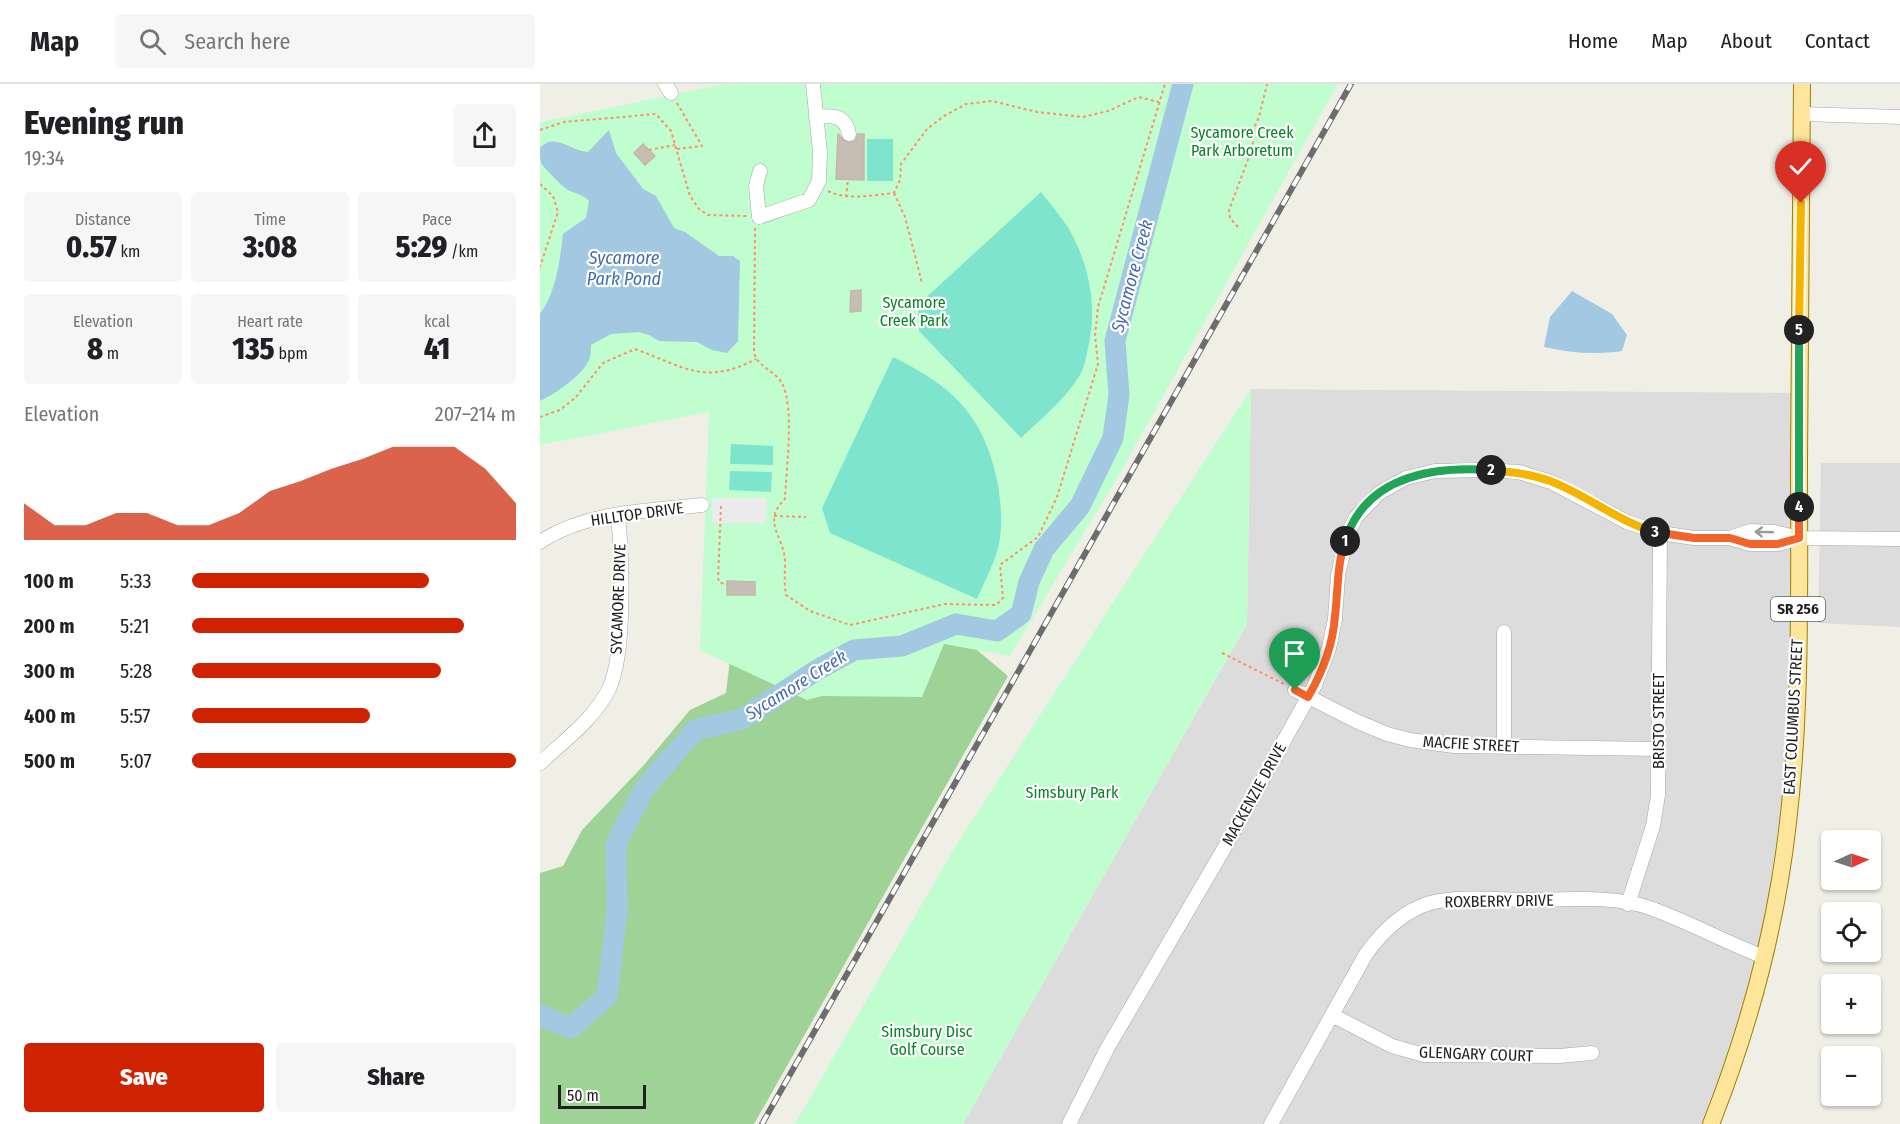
<!DOCTYPE html>
<meta charset="utf-8">
<style>
body{margin:0;font-family:"Fira Sans Condensed",sans-serif;background:#f6f6f6;color:#202124;height:100vh;display:flex;flex-direction:column;font-size:22px;white-space:nowrap}
*{box-sizing:border-box;margin:0}
p{font-size:20px;color:#757577}
.icon{flex:none;width:33px;height:33px;fill:none;stroke:currentColor;stroke-width:2;stroke-linecap:round;stroke-linejoin:round}
.map{position:relative;flex:1;overflow:hidden}
.details{display:flex;flex-direction:column;background:#fff;width:540px}
.details>*{flex:none}
.needle{width:39px;rotate:87deg}
.controls{position:absolute;left:1281px;top:746px;display:grid;gap:12px}
.controls a{display:grid;place-items:center;width:60px;height:60px;border-radius:6px;background:#fff;box-shadow:0 2px 4px #0004;font-size:30px}
.scale{position:absolute;left:18px;bottom:15px;width:88px;box-sizing:border-box;padding-left:6px;border:3px solid #1f1f1f;border-top:0;font-size:16px;line-height:21px;white-space:nowrap;color:#1f1f1f;-webkit-text-stroke:4px #fff;paint-order:stroke}
.pin{position:absolute;display:grid;place-items:center;width:51px;height:51px;color:#fff;margin:-62px -26px;border-radius:50% 50% 50% 0;rotate:-45deg;box-shadow:0 0 6px #0007}
.pin .icon{rotate:45deg}
.km{position:absolute;width:30px;height:30px;margin:-15px;border-radius:50%;background:#222;color:#fff;font-size:16px;line-height:30px;text-align:center}
.round{display:grid;place-items:center;flex:none;width:63px;height:63px;border-radius:6px;background:#f6f6f6}
.head{display:flex;align-items:center;justify-content:space-between;height:102px;padding:0 24px}
h1{font-size:33px;font-weight:800;line-height:45px}
.figures{display:grid;grid-template-columns:repeat(3,1fr);gap:9px;height:102px;padding:6px 24px}
.figures div{display:grid;align-content:center;border-radius:6px;background:#f6f6f6;text-align:center}
.figures b{font-size:30px;font-weight:800}
.figures small{font-size:16px;font-weight:400}
.figures p{font-size:16px}
.chart{height:168px;padding:12px 24px}
.chart p{display:flex;justify-content:space-between}
.chart svg{width:100%;height:108px;margin-top:6px;fill:#ce2200;opacity:.7}
.primary-button{display:flex;gap:12px;margin-top:auto;padding:12px 24px}
.primary-button a{flex:1;height:69px;border-radius:6px;background:#ce2200;color:#fff;font-size:24px;font-weight:800;line-height:69px;text-align:center}
.primary-button a+a{background:#f6f6f6;color:#202124}
ul{padding:0 24px;list-style:none;font-size:20px}
li{display:grid;grid-template-columns:96px 72px 1fr;align-items:center;height:45px}
li i{height:15px;border-radius:8px;background:#ce2200}
header{display:flex;align-items:center;gap:36px;box-sizing:border-box;height:84px;padding:0 30px;background:#fff;border-bottom:2px solid #e0e0e0}
header strong{font-size:28px}
nav{display:flex;gap:33px;margin-inline-start:auto;font-size:21px}
.search{width:420px;height:54px;background:#f6f6f6;display:flex;align-items:center;gap:15px;box-sizing:border-box;padding:0 21px;border-radius:6px;color:#757577;font-size:22px}
main{display:flex;flex:1;min-height:0}
.map>svg:first-child{display:block}
.residential{fill:#dddcdc}
.forest{fill:#9fd297}
.park{fill:#c0fdcf}
.pitch{fill:#7ee4cd}
.parking{fill:#ebebeb}
.water{fill:#a3c8e1}
.lines{fill:none;stroke-linecap:round;stroke-linejoin:round}
.river{stroke:#a3c8e1;stroke-width:21}
.building{fill:#c6beb4;stroke:#c3b8a6;stroke-width:1.5}
.minor-casing{stroke:#a6a6a6;stroke-width:15}
.major-casing{stroke:#9a8100;stroke-width:18}
.path{stroke:#ff9067;stroke-width:2;stroke-dasharray:3 3;stroke-linecap:butt}
.minor{stroke:#fff;stroke-width:14}
.major{stroke:#ffe49b;stroke-width:16}
.rail-casing{stroke:#6d6d6d;stroke-width:6}
.rail{stroke:#fff;stroke-width:4;stroke-dasharray:11;stroke-linecap:butt}
.oneway{stroke:#9a9a9a}
.split-1-casing{stroke:#fff;stroke-width:12}
.split-2-casing{stroke:#fff;stroke-width:12}
.split-3-casing{stroke:#fff;stroke-width:12}
.split-4-casing{stroke:#fff;stroke-width:12}
.split-5-casing{stroke:#fff;stroke-width:12}
.split-6-casing{stroke:#fff;stroke-width:12}
.split-1{stroke:#f0652b;stroke-width:8}
.split-2{stroke:#22a559;stroke-width:8}
.split-3{stroke:#f5b400;stroke-width:8}
.split-4{stroke:#f0652b;stroke-width:8}
.split-5{stroke:#22a559;stroke-width:8}
.split-6{stroke:#f5b400;stroke-width:8}
.labels{text-anchor:middle;dominant-baseline:central;stroke-width:4.5;stroke-linejoin:round;paint-order:stroke}
.shield{fill:#fff;stroke:#626262;stroke-width:1.5}
.shield-label{font-size:15px;font-weight:bold;fill:#1f1f1f}
.park-label{font-size:16px;fill:#058525;stroke:#fff}
.street-label{font-size:16px;fill:#1f1f1f;stroke:#fff}
.water-label{font-size:18px;font-style:italic;fill:#456bb5;stroke:#fff}
</style>
<header>
<strong>Map</strong>
<div class="search"><svg class="icon" aria-label="search" viewBox="0 0 24 24"><circle cx="10" cy="10" r="6"/><path d="M15 15l6 6"/></svg>Search here</div>
<nav><a>Home</a><a>Map</a><a>About</a><a>Contact</a></nav>
</header>
<main>
<section class="details">
<div class="head"><div><h1>Evening run</h1><p>19:34</p></div><a class="round"><svg class="icon" aria-label="share" viewBox="0 0 24 24"><path d="M12 15V3M7 8l5-5 5 5M5 13v7h14v-7"/></svg></a></div>
<div class="figures">
<div><p>Distance</p><b>0.57<small> km</small></b></div>
<div><p>Time</p><b>3:08</b></div>
<div><p>Pace</p><b>5:29<small> /km</small></b></div>
</div>
<div class="figures">
<div><p>Elevation</p><b>8<small> m</small></b></div>
<div><p>Heart rate</p><b>135<small> bpm</small></b></div>
<div><p>kcal</p><b>41</b></div>
</div>
<div class="chart"><p><span>Elevation</span>207–214 m</p>
<svg viewBox="0 0 160 44" preserveAspectRatio="none"><path d="M0 44V29L10 38L20 38L30 33L40 33L50 38L60 38L70 33L80 24L90 20L100 15L110 11L120 6L130 6L140 6L150 15L160 29V44z"/></svg>
</div>
<ul>
<li><b>100 m</b>5:33<i style="width:73%"></i></li>
<li><b>200 m</b>5:21<i style="width:84%"></i></li>
<li><b>300 m</b>5:28<i style="width:77%"></i></li>
<li><b>400 m</b>5:57<i style="width:55%"></i></li>
<li><b>500 m</b>5:07<i style="width:100%"></i></li>
</ul>
<div class="primary-button"><a>Save</a><a>Share</a></div>
</section>
<div class="map">
<svg width="1360" height="1040" viewBox="0 0 1360 1040">
<rect width="100%" height="100%" fill="#f0efe5"/>
<path class="residential" d="M711,305L1259,309V454L1239,797L1170,1040H423L707,540Z
M1281,379H1360V543L1278,539Z"/>
<path class="forest" d="M399,534L468,592L214,1040H0V789L23,782L42,746L103,682L150,626L186,609L191,567Z"/>
<path class="park" d="M184,0H798L576,396L470,572L404,560L382,613L282,612L267,616L160,566L169,328L0,361V38Z
M711,305L707,539L423,1040H255L415,763Z"/>
<path class="pitch" d="M327,55H353V97H327Z
M501,108C510,120 521,132 529,145C549,180 558,224 548,264C546,274 544,286 538,294C523,317 501,335 481,354L379,247L378,221Z
M353,273C412,302 443,330 457,396C461,417 463,440 459,460C455,479 444,498 437,515L290,449L282,424Z
M191,360L233,362V381L190,380Z
M190,387L232,388L231,408L189,406Z"/>
<path class="parking" d="M172,414H227L226,439H172Z"/>
<path class="water" d="M69,46L76,69L103,105L116,112L134,144L145,148L179,172H193L200,177L198,257L187,269L172,266L157,258L119,257L109,251L99,248L71,250L51,261C51,265 51,272 49,276C43,291 15,310 0,317V230C16,209 20,176 23,150L46,134L49,117C43,110 36,110 28,106C24,104 3,83 1,79C0,75 0,69 0,64C15,48 30,67 48,68Z
M1032,207L1072,230L1087,251L1082,267C1055,271 1031,269 1004,263L1010,233Z"/>
<g class="lines">
<path class="river" d="M0,931L31,944L67,912L77,827L76,760L104,705L155,646L202,635L277,586L314,566L362,562L416,540L457,547L481,530L489,498L504,465L540,422L573,354L579,311L575,257L643,0"/>
</g>
<path class="building" d="M298,50L308,59L315,57L318,50H324V96L296,95Z
M103,60L115,72L105,81L94,69Z
M321,206V227L310,228L311,207Z
M187,497L215,498V511H187Z"/>
<g class="lines">
<defs>
<path id="minor" d="M125,0L131,9
M1261,30L1360,33
M276,33C293,31 305,31 309,50
M220,87L216,102L219,133L269,116L279,97L280,68L273,0
M1190,454L1211,447L1234,448L1259,454L1360,455
M0,458C47,427 107,427 162,421
M755,606L816,637L847,650L870,656L914,662L1118,665
M964,663V548
M0,679C24,657 54,635 69,605C86,569 82,472 78,431
M1088,820L1113,742L1118,711L1120,449
M792,931L852,962L884,971L1019,972L1052,969
M529,1040L568,963L682,768L775,601L789,564L795,535L798,491L808,449L816,433L839,409L866,394L895,387L945,386L979,388L1011,398L1087,438L1120,449L1154,454H1190L1210,460H1238L1259,454
M731,1040L826,870C842,848 863,827 890,819C923,811 958,816 991,816C1029,816 1074,811 1110,824C1149,838 1185,858 1224,873"/>
<path id="major" d="M1171,1040C1202,962 1226,879 1240,796C1263,658 1259,515 1259,375C1259,250 1260,125 1262,0"/>
</defs>
<use href="#minor" class="minor-casing"/>
<use href="#major" class="major-casing"/>
<path class="path" d="M137,19L162,62L137,65
M0,46L24,38L116,30L131,47L150,112L159,125L168,131L208,132
M109,66L135,61
M0,100L13,112L18,128L0,183
M288,107C308,117 332,111 354,109L360,96L361,80L387,45L404,32L426,20L452,17L497,28L543,33L568,27L599,13L619,18
M354,109L365,133L382,199
M306,113L308,95
M698,143L690,134L689,126L712,65L715,42L719,33L727,0
M215,144L214,269C219,284 235,287 242,299C255,325 246,385 245,415C221,438 244,452 245,477C245,489 244,499 246,511L270,527L310,541L405,520L456,521L463,514L460,481L498,453L517,413L558,280L555,251L558,223L625,0
M0,333L20,326L36,313L63,279L95,265C145,283 164,302 216,275
M181,422L178,494L180,499L187,500
M234,432L266,433
M682,569L744,600"/>
<use href="#minor" class="minor"/>
<use href="#major" class="major"/>
<defs>
<path id="rail" d="M222,1040L811,0"/>
</defs>
<use href="#rail" class="rail-casing"/>
<use href="#rail" class="rail"/>
</g>
<defs><path id="oneway-shaft" d="M-6 0H5M1.5-3L5.5 0L1.5 3" fill="none" stroke-width="1.6" stroke-linecap="round" stroke-linejoin="round" transform="scale(1.5)"/></defs>
<use class="oneway" href="#oneway-shaft" transform="translate(1224 448) rotate(-178)"/>
<g class="lines">
<defs>
<path id="split-1" d="M755,606L768,613C782,589 793,560 795,532C798,507 797,481 805,457"/>
<path id="split-2" d="M805,457C826,392 891,382 951,386"/>
<path id="split-3" d="M951,386C971,388 991,390 1010,397C1047,411 1077,437 1115,448"/>
<path id="split-4" d="M1115,448L1154,454H1190L1210,460H1238L1259,454V423"/>
<path id="split-5" d="M1259,423V246"/>
<path id="split-6" d="M1259,246L1261,119"/>
</defs>
<use href="#split-1" class="split-1-casing"/>
<use href="#split-2" class="split-2-casing"/>
<use href="#split-3" class="split-3-casing"/>
<use href="#split-4" class="split-4-casing"/>
<use href="#split-5" class="split-5-casing"/>
<use href="#split-6" class="split-6-casing"/>
<use href="#split-1" class="split-1"/>
<use href="#split-2" class="split-2"/>
<use href="#split-3" class="split-3"/>
<use href="#split-4" class="split-4"/>
<use href="#split-5" class="split-5"/>
<use href="#split-6" class="split-6"/>
</g>
<g class="labels">
<rect class="shield" x="1231" y="513" width="54" height="24" rx="4.5"/>
<g class="shield-label">
<text x="1258" y="525">SR 256</text>
</g>
<g class="park-label">
<text x="702" y="48">Sycamore Creek<tspan x="702" dy="18">Park Arboretum</tspan></text>
<text x="374" y="218">Sycamore<tspan x="374" dy="18">Creek Park</tspan></text>
<text x="532" y="708">Simsbury Park</text>
<text x="387" y="947">Simsbury Disc<tspan x="387" dy="18">Golf Course</tspan></text>
</g>
<g class="street-label">
<text transform="translate(97 430) rotate(-8)">HILLTOP DRIVE</text>
<text transform="translate(78 515) rotate(-88)">SYCAMORE DRIVE</text>
<text transform="translate(1253 633) rotate(-87)">EAST COLUMBUS STREET</text>
<text transform="translate(1118 637) rotate(-90)">BRISTO STREET</text>
<text transform="translate(931 660) rotate(3)">MACFIE STREET</text>
<text transform="translate(714 710) rotate(-61)">MACKENZIE DRIVE</text>
<text transform="translate(959 817) rotate(-1)">ROXBERRY DRIVE</text>
<text transform="translate(936 970) rotate(2)">GLENGARY COURT</text>
</g>
<g class="water-label">
<text x="84" y="174">Sycamore<tspan x="84" dy="21">Park Pond</tspan></text>
<text transform="translate(592 192) rotate(-75)">Sycamore Creek</text>
<text transform="translate(256 601) rotate(-32)">Sycamore Creek</text>
</g>
</g>
</svg>
<div class="controls">
<a><svg class="needle" viewBox="-14 -14 28 28"><path d="M0-13l5 13h-10z" fill="#e53935"/><path d="M0 13l5-13h-10z" fill="#757577"/></svg></a>
<a><svg class="icon" aria-label="locate" viewBox="0 0 24 24"><circle cx="12" cy="12" r="6"/><path d="M12 2v4M12 18v4M2 12h4M18 12h4"/></svg></a>
<a>+</a>
<a>−</a>
</div>
<div class="scale">50 m</div>
<div class="pin" style="left:755px;top:606px;background:#1e9e55"><svg class="icon" aria-label="arrive" viewBox="0 0 24 24"><path d="M6 21V4h12l-3 4 3 4H6"/></svg></div>
<div class="pin" style="left:1261px;top:119px;background:#d93025"><svg class="icon" aria-label="check" viewBox="0 0 24 24"><path d="M5 12l5 5 9-10"/></svg></div>
<b class="km" style="left:805px;top:457px">1</b>
<b class="km" style="left:951px;top:386px">2</b>
<b class="km" style="left:1115px;top:448px">3</b>
<b class="km" style="left:1259px;top:423px">4</b>
<b class="km" style="left:1259px;top:246px">5</b>
</div>
</main>
